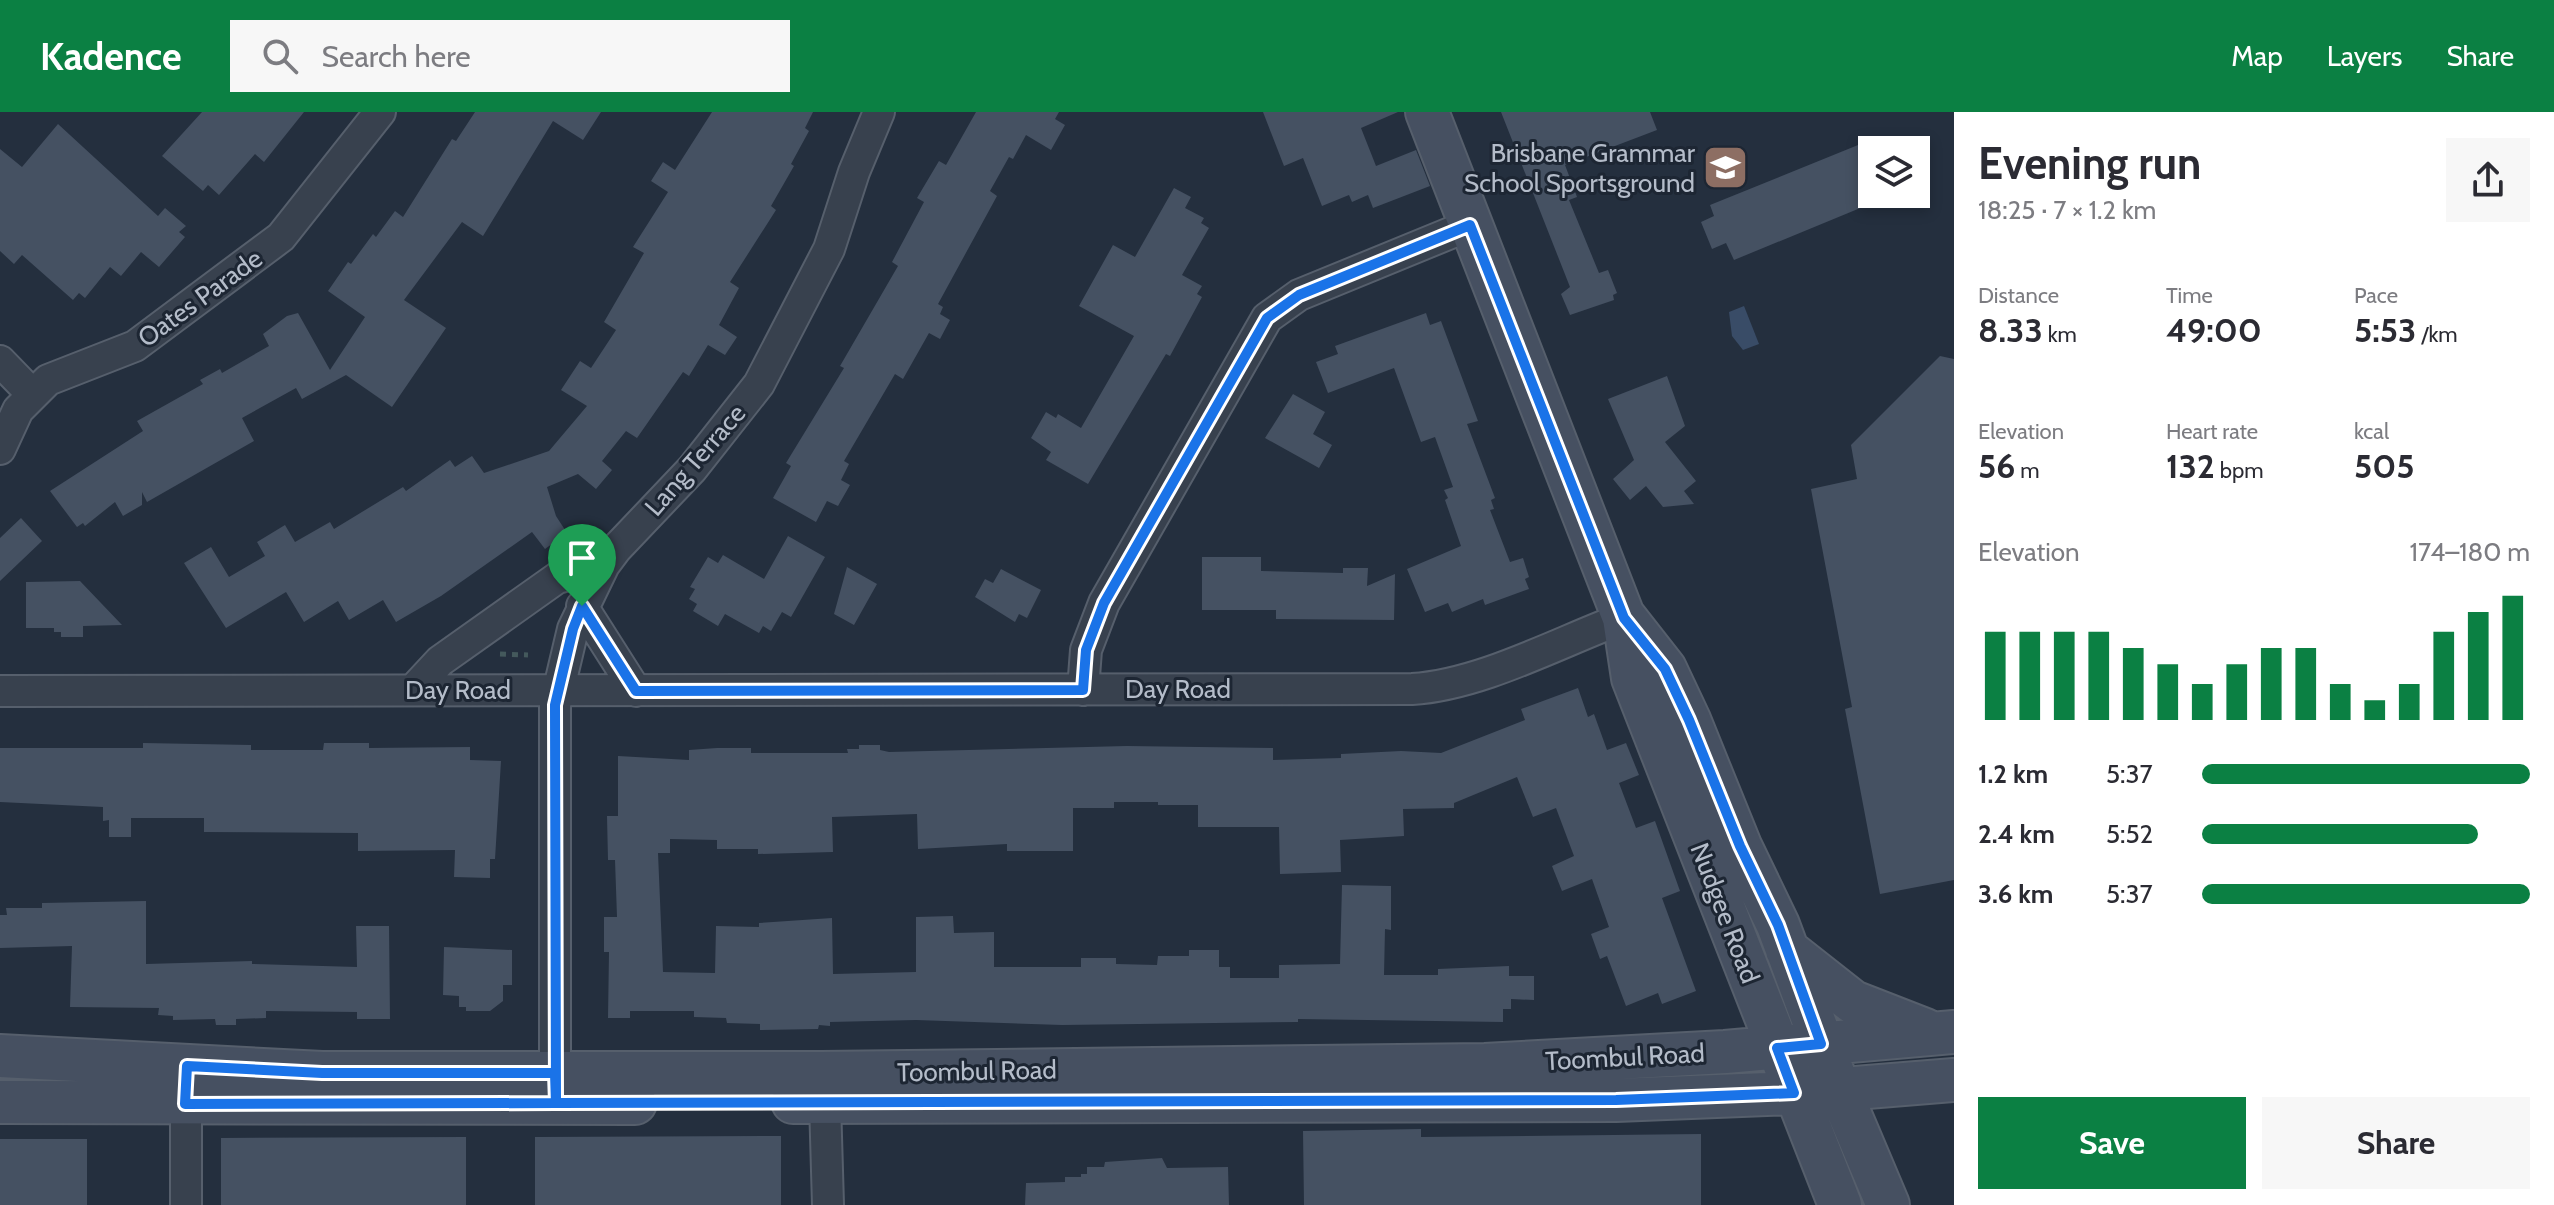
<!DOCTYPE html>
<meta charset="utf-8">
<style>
body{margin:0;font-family:Cabin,sans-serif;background:#f7f7f7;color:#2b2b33;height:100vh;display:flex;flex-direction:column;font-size:30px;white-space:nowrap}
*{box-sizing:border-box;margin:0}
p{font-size:26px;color:#7c7c81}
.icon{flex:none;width:44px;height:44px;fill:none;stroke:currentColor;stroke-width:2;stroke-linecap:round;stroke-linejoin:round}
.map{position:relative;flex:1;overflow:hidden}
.sheet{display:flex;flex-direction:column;background:#fff;width:600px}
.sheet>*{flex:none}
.tools{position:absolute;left:1858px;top:24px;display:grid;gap:16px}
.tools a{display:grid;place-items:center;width:72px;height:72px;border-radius:0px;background:#fff;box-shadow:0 4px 12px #0003;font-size:40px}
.pin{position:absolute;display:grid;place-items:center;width:68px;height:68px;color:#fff;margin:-82px -34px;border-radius:50% 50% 50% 0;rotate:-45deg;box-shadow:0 0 8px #0007}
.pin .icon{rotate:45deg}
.round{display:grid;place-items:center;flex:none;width:84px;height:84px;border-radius:0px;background:#f7f7f7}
.headline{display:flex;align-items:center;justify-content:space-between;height:136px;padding:0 24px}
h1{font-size:44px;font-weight:800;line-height:60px}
.stats{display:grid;grid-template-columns:repeat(3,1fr);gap:12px;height:136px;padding:8px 24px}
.stats div{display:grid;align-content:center}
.stats b{font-size:34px;font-weight:800}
.stats small{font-size:22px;font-weight:400}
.stats p{font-size:22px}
.chart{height:224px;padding:16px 24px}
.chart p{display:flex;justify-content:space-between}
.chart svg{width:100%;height:144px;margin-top:8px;stroke:#0b8043;stroke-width:6}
.primary-button{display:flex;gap:16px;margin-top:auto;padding:16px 24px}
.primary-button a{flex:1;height:92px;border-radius:0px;background:#0b8043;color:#fff;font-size:32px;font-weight:800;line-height:92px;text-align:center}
.primary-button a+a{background:#f7f7f7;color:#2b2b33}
ul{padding:0 24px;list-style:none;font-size:26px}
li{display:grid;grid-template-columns:128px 96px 1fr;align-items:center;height:60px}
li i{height:20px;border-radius:10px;background:#0b8043}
header{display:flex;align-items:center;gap:48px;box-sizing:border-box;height:112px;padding:0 40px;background:#0b8043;color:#fff}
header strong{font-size:38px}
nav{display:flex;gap:44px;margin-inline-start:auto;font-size:28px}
.search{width:560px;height:72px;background:#f7f7f7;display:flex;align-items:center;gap:20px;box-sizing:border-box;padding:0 28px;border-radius:0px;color:#7c7c81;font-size:30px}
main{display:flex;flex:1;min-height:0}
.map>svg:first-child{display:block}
.water{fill:#394c67}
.building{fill:#455162}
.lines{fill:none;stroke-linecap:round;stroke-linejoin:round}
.minor-casing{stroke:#565f6c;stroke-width:34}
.secondary-casing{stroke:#565f6c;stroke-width:46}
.path{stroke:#44595c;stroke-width:5;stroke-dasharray:6 6;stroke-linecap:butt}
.minor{stroke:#38414e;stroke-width:30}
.secondary{stroke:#465061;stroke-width:42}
.route-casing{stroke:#fff;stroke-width:16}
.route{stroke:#1a73e8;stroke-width:10}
.labels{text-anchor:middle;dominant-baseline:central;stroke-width:6;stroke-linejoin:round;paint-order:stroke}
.poi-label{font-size:26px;fill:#b4bcc9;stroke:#1d2633;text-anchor:end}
.street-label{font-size:26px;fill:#b4bcc9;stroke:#1d2633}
</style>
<header>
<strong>Kadence</strong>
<div class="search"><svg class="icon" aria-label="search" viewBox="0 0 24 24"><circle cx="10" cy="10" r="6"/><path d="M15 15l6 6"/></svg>Search here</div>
<nav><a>Map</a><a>Layers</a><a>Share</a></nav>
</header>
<main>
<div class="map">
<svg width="1954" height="1093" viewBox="0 0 1954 1093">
<rect width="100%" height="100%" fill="#242f3e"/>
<path class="water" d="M1744,194L1759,232L1743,238L1732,224L1729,200Z"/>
<path class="building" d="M202,0H304L264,50L255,42L219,83L208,73L203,79L162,44Z
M475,0H601L583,28L553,9L483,124L462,110L404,188L446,216L392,295L346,263L302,287L296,276L242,306L254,329L147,390L142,380V393L123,404L115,390L85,414L83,411L77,415L50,379L143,319L137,309L203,272L200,268L220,257L222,261L269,234L263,222L287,204L298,201L330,258L365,205L328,179L348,150L351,152L373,122L376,125L395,99L403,105L452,27L456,29Z
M712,0H813L805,16L809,19L791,52L794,54L771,94L776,98L730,170L739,176L719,213L737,225L725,243L708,233L689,264L683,260L637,326L626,319L602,349L612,358L596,377L578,362L547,375L556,404L567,421L545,437L532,420L441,484L396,510L383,488L349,508L338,489L304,510L286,480L226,516L184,451L211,435L229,465L265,444L257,430L285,413L295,430L330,410L334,417L403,375L406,379L450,348L455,355L472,344L484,361L549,339L587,294L561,278L580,249L591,256L616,218L604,210L644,141L633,135L668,80L651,69L663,50L675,58Z
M976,0H1059L1055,7L1065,13L1051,38L1026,23L1013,47L1009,45L990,79L997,84L938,192L943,195L940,202L950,208L940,227L929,221L903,267L895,262L844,349L849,352L841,368L850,373L838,394L827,389L816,410L773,386L791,354L786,351L844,256L840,254L898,154L892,150L924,90L917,86L939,49L946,53Z
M1263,0H1398L1361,16L1376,54L1416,38L1430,74L1373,96L1368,83L1352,90L1349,83L1322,94L1303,46L1284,54Z
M1501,0H1650L1657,18L1565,53L1577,85L1569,88L1599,161L1608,158L1617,181L1613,183L1614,188L1570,203L1561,182L1570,175Z
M58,12L158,104L165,96L186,114L179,120L185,125L159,155L141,140L121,164L110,155L85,186L79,181L73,188L22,143L14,152L0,139V37L22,55Z
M1863,31L1872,53V80L1866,82L1870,92L1734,148L1726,131L1712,137L1701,110L1714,104L1710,93Z
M1174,76L1191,85L1185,96L1204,106L1201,111L1209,116L1182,163L1202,174L1197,182L1202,185L1170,244L1166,242L1088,372L1046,348L1051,340L1031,326L1046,300L1056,306L1058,302L1081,316L1134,224L1079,194L1113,133L1135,145Z
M1426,201L1430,213L1441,209L1478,309L1467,312L1495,386L1491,388L1494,397L1490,398L1510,450L1523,446L1529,465L1525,467L1529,477L1485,493L1483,487L1452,500L1448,491L1425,500L1407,457L1461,434L1445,388L1448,386L1444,378L1453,375L1435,325L1421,330L1394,256L1328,281L1316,250L1338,242L1335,234Z
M1940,244L1954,247V768L1880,782L1845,597L1852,595L1811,377L1857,367L1851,333Z
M1667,264L1685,314L1665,330L1696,369L1684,379L1694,392L1663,395L1646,374L1630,388L1613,367L1634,348L1608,287Z
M1293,282L1325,300L1313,322L1332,333L1319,356L1265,326Z
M21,406L42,429L0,469V426Z
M788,424L825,445L791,505L782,500L771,519L763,514L759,521L725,502L718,514L693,499L697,492L689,487L695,477L690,475L708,445L718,451L723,443L764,467Z
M1202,445H1261V459L1343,461V456H1368L1367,474L1395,462L1394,508L1276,507V498H1202Z
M847,455L877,472L854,513L834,502Z
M1001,457L1041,478L1027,506L1019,502L1015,510L975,485L985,467L993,471Z
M80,469L122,513L83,514V525H61V520H54V516H26V470Z
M1578,576L1588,605L1594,602L1607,638L1626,631L1639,663L1619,671L1636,716L1655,709L1680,779L1662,786L1696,879L1662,892L1658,881L1626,894L1607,844L1600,847L1591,822L1609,815L1592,767L1562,779L1552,754L1574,744L1556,696L1533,705L1517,665L1454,691V696L1403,697L1404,724L1340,728L1341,760L1280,762L1279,715H1198V693H1158V690H1114V696H1073V739H1007V732L918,737L917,702L832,705L833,740L758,742V737H717V728L670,727V741H658L663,860L715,861L716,814L759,815V811L832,806L833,862L916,860V805L953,804L954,821L994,820V855H1081V846H1116V852L1157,853L1158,844H1189V838H1219V855H1230V866H1279V853L1340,852L1342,773L1391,774V818L1385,817L1384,863H1438V857L1509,854V864H1534V888L1511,887V897H1503V910L1298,907V910L1062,913L916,908L830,910V914L819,913L818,917L760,918V912L727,911L726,906L694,905V899H630V906H608L609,840H604V805H617L615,748H608L607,704H618V644L689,648V638L717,636H751V641H848L847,637H859V633H880V638L889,640L1127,634L1273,636V648L1341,646V642L1401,639L1441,641L1525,608L1521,597Z
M143,631L251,633V638H323L324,631H369V636L470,635V648L501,649L495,747H490V766L454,765L455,738L358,739V721L204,720V706H131V725H109V708L103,709V695L0,690V636H143Z
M146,789V852L252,849V852L357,855L356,814H389L390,907H357V900L266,899V906L236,907V913H216L215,907L173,908V904L158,903L159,896L70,895L72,834L0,836V803H7L6,796H42V791Z
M444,835L512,838V873H503V889L490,899H466V895H459V884L443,883Z
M1421,1017V1025L1701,1022V1093H1304L1303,1019Z
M781,1024V1093H535V1025Z
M466,1025V1093H221V1026Z
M0,1027H87V1093H0Z
M1162,1046L1167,1056L1228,1055L1229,1093H1025L1026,1071L1065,1070V1065H1081V1062H1087V1055H1104L1105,1050Z"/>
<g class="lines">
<defs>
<path id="minor" d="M0,249L32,282
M0,337L18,298L48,268L135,234L281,125L380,0
M582,494L636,579
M413,578L440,549L557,466L604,453
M1083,578L1086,538L1104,491L1267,206L1299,183L1470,113
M0,579L1412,577C1481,573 1559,530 1624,506
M555,981V593L573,517L604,453L616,437L692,357L759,272L829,137L854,60L879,0
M825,990L828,1093
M186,1093V972"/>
<path id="secondary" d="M1427,0L1624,506L1633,566L1840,1093
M1625,506L1665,557L1689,608L1740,734L1778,813L1839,977L1888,1093
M1787,838L1853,890L1925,918
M0,944L322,961H821L1485,953L1725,940L1954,920
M0,990L635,991
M793,990L1616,988L1794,981L1954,968"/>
</defs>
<use href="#minor" class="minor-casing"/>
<use href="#secondary" class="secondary-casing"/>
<path class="path" d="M500,542L528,543"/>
<use href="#minor" class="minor"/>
<use href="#secondary" class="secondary"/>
</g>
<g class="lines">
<defs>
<path id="route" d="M582,494L573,517L555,593L556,991L185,992L187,954L322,961H555L556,991L1616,988L1794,981L1777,936L1821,932L1778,813L1740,734L1689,608L1665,557L1624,506L1470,113L1299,183L1267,206L1104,491L1086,538L1083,578L636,579L582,494"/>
</defs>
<use href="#route" class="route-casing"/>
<use href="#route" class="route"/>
</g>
<defs>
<symbol id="school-square" viewBox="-11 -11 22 22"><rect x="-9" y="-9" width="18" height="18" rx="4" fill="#8d6e63" stroke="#1d2633"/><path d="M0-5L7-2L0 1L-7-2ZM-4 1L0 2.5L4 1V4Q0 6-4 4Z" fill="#fff"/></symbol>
</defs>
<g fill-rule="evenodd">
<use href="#school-square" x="1700" y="30" width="51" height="51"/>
</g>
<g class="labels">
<g class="poi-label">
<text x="1695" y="41">Brisbane Grammar<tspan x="1695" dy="30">School Sportsground</tspan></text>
</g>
<g class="street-label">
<text transform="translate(200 186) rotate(-36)">Oates Parade</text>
<text transform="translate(695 348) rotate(-49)">Lang Terrace</text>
<text x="1178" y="577">Day Road</text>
<text x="458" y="578">Day Road</text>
<text transform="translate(1725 801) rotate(69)">Nudgee Road</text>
<text transform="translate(1625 945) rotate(-3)">Toombul Road</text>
<text transform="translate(977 959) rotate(-1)">Toombul Road</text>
</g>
</g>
</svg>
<div class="tools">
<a><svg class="icon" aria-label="layers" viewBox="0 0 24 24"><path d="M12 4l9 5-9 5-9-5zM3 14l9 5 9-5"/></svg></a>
</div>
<div class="pin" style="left:582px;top:494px;background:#1e9e55"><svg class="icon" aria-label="arrive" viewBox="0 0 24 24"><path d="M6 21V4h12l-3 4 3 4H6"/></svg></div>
</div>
<section class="sheet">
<div class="headline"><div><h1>Evening run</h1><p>18:25 · 7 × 1.2 km</p></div><a class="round"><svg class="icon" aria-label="share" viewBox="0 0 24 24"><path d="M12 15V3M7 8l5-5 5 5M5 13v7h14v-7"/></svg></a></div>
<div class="stats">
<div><p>Distance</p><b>8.33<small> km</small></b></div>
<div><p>Time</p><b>49:00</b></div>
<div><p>Pace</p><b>5:53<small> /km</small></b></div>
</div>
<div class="stats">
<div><p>Elevation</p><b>56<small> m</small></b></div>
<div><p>Heart rate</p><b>132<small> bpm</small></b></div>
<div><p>kcal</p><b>505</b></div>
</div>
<div class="chart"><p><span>Elevation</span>174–180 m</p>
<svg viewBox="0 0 160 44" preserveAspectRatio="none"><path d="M5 44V17M15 44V17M25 44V17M35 44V17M45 44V22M55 44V27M65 44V33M75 44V27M85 44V22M95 44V22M105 44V33M115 44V38M125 44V33M135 44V17M145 44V11M155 44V6"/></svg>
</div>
<ul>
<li><b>1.2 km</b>5:37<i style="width:100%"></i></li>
<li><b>2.4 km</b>5:52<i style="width:84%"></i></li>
<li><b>3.6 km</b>5:37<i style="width:100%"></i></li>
</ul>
<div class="primary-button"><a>Save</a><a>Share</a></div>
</section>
</main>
